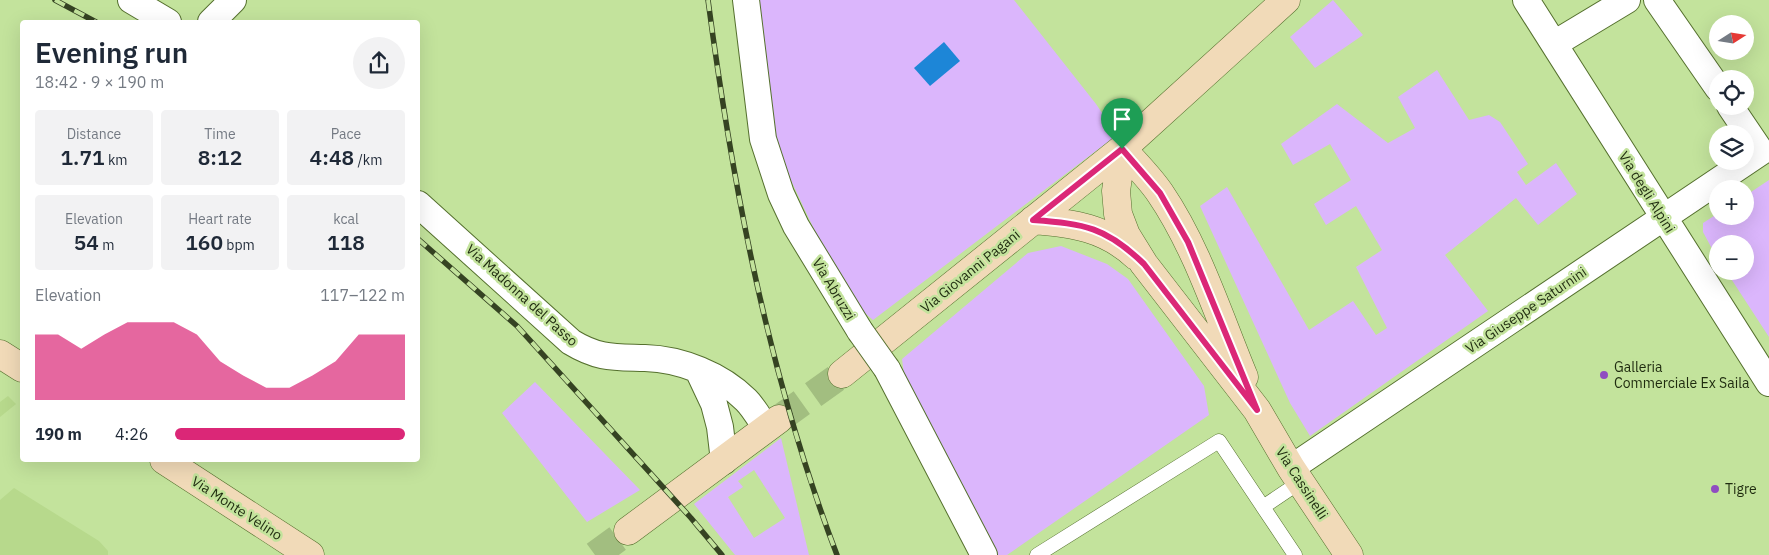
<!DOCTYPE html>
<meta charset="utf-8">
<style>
body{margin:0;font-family:"IBM Plex Sans",sans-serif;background:#f2f2f3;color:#1f2937;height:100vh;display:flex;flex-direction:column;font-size:19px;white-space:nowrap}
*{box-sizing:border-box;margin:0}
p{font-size:16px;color:#747a83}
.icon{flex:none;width:28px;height:28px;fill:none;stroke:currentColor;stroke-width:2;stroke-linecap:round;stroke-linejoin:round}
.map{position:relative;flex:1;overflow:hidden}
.drawer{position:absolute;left:20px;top:20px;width:400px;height:442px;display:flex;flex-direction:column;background:#fff;border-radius:5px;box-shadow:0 5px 20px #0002}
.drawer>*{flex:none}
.needle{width:32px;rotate:78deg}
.fabs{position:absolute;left:1709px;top:15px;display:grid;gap:10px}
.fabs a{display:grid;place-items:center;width:45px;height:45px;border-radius:50%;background:#fff;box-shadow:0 5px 20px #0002;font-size:25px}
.pin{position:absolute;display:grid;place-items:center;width:42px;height:42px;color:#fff;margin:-51px -21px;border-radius:50% 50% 50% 0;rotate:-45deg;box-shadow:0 0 5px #0007}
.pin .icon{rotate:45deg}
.round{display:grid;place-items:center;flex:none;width:52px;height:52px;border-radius:26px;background:#f2f2f3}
.headline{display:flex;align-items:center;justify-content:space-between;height:85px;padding:0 15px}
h1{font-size:28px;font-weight:600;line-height:38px}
.stats{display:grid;grid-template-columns:repeat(3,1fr);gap:8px;height:85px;padding:5px 15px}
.stats div{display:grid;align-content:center;border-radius:5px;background:#f2f2f3;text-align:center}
.stats b{font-size:21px;font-weight:600}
.stats small{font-size:14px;font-weight:400}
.stats p{font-size:14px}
.chart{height:140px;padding:10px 15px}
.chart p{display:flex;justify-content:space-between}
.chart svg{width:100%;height:90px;margin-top:5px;fill:#db2777;opacity:.7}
ul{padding:0 15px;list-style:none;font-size:16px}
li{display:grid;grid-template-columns:80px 60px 1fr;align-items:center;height:38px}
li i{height:12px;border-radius:6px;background:#db2777}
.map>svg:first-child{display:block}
.built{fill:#b7d98c}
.green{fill:#dbb6fc;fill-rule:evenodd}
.water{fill:#1d86d7}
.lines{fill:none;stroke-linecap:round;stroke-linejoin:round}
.secondary-tunnel{stroke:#a2be80;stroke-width:28;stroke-dasharray:28 14;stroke-linecap:butt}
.lane-casing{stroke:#55702e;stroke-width:15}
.street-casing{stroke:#55702e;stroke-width:28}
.secondary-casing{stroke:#55702e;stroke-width:29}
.lane{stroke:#fff;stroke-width:14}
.street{stroke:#fff;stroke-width:26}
.secondary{stroke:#f1dab8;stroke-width:28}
.rail-casing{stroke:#354322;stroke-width:5.5}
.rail{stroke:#c3e39c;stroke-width:4;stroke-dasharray:11;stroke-linecap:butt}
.street-bridge-casing{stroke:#55702e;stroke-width:28;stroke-linecap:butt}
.street-bridge{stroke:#fff;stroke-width:26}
.route-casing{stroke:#fff;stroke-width:10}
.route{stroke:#db2777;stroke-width:6}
.poi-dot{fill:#904cc1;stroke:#c3e39c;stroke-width:2}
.labels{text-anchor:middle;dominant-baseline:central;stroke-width:5;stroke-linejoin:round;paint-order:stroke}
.street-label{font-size:14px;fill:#1f2b0f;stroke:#c3e39c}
.poi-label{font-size:14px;fill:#1f2b0f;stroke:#c3e39c;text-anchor:start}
</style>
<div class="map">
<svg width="1769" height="555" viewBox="0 0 1769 555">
<rect width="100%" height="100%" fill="#c3e39c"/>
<path class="built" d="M8,396L16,404L0,417V402Z
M14,488L99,541L108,551V555H0V500Z"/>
<path class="green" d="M759,0H1014L1096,104L1117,135L873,320L860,309L828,259L771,138Z
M1333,0L1363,35L1315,68L1290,37Z
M1437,70L1469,120L1489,115L1500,122L1528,164L1517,172L1526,185L1556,163L1577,194L1538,225L1516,198L1445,255L1488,311L1310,436L1290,403L1200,206L1227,187L1309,330L1353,301L1376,335L1387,328L1356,267L1382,250L1356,206L1326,225L1314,204L1351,180L1330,144L1293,165L1281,144L1337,104L1388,143L1415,128L1398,97Z
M1769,180V337L1726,271H1745V244H1718L1717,258L1703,232V223L1717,214L1718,216H1745V196Z
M1061,246L1107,264L1128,279L1204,386L1209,415L1007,555H993L905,382L902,359L1028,253Z
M535,382L640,490L587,522L502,413Z
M781,438L809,555H735L694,504ZM754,470L785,518L754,538L728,497L743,487L738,481Z"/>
<path class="water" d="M944,42L960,61L930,86L914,68Z"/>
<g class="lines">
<path class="secondary-tunnel" d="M779,419L842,374
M595,555L628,531"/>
<defs>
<path id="lane" d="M1037,555L1219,441L1263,507
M1295,555L1263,507L1300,482"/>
<path id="street" d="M131,0L168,22
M746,0L763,139L781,194L796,226L860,331
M1526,0L1769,383
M1657,0L1718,88
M211,22L233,0
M1554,44L1627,0
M418,204L571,342C599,359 614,357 645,358C681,359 721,375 746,400C754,408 760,419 766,428
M887,369L984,555
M698,370L714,404L720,427L724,461
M1291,468L1761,152L1730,106"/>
<path id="secondary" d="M1122,149L1116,191L1118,214L1126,235L1144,264L1257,410L1291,468L1349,555
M1122,149C1135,163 1149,177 1160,193C1197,247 1219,317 1244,377
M1033,220C1073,223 1106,228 1136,256
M0,354L22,368
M842,374L1122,149L1286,0
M164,460L310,555
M628,531L779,419"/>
</defs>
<use href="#lane" class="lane-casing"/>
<use href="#street" class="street-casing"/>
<use href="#secondary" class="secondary-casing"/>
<use href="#lane" class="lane"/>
<use href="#street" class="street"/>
<use href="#secondary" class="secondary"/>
<defs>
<path id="rail" d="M55,0L96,22
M708,0C733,189 769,377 837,555
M418,239L517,326L691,518L722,555"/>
</defs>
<use href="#rail" class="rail-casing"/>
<use href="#rail" class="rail"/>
<defs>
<path id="street-bridge" d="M860,331L887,369"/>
</defs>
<use href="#street-bridge" class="street-bridge-casing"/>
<use href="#street-bridge" class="street-bridge"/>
</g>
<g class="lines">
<defs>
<path id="route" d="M1122,149L1160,193L1188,242L1257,410L1144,264C1106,227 1085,224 1033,220Z"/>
</defs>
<use href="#route" class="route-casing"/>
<use href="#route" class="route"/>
</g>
<g class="poi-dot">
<circle cx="1604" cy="375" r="5"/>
<circle cx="1715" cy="489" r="5"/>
</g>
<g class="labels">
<g class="street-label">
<text transform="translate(1647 192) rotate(58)">Via degli Alpini</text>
<text transform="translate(970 271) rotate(-39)">Via Giovanni Pagani</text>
<text transform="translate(834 289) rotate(59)">Via Abruzzi</text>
<text transform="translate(522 295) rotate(42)">Via Madonna del Passo</text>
<text transform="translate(1526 310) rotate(-34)">Via Giuseppe Saturnini</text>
<text transform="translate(1302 483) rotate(57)">Via Cassinelli</text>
<text transform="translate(237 508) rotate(33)">Via Monte Velino</text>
</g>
<g class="poi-label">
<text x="1614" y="367">Galleria<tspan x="1614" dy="16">Commerciale Ex Saila</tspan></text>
<text x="1725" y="489">Tigre</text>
</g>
</g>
</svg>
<div class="fabs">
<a><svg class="needle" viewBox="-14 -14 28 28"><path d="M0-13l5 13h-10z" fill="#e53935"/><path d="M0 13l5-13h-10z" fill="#747a83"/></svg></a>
<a><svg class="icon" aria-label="locate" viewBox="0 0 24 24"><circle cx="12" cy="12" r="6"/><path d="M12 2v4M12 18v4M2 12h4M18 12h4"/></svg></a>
<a><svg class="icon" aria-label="layers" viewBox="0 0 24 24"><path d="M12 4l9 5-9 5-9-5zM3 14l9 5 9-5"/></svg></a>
<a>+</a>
<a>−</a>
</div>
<div class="pin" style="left:1122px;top:149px;background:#1e9e55"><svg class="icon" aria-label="arrive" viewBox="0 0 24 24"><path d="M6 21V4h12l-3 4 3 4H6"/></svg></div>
<section class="drawer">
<div class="headline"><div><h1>Evening run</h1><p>18:42 · 9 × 190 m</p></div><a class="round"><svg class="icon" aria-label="share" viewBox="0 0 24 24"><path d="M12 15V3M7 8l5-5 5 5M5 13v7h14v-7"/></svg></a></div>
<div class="stats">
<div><p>Distance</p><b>1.71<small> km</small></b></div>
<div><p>Time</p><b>8:12</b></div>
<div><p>Pace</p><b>4:48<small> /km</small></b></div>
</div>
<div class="stats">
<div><p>Elevation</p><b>54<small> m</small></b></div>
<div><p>Heart rate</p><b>160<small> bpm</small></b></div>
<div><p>kcal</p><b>118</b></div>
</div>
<div class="chart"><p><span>Elevation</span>117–122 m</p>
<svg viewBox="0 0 160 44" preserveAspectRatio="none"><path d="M0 44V12L10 12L20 19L30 12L40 6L50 6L60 6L70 12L80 25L90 32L100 38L110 38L120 32L130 25L140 12L150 12L160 12V44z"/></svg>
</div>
<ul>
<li><b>190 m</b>4:26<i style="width:100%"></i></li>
</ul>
</section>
</div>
